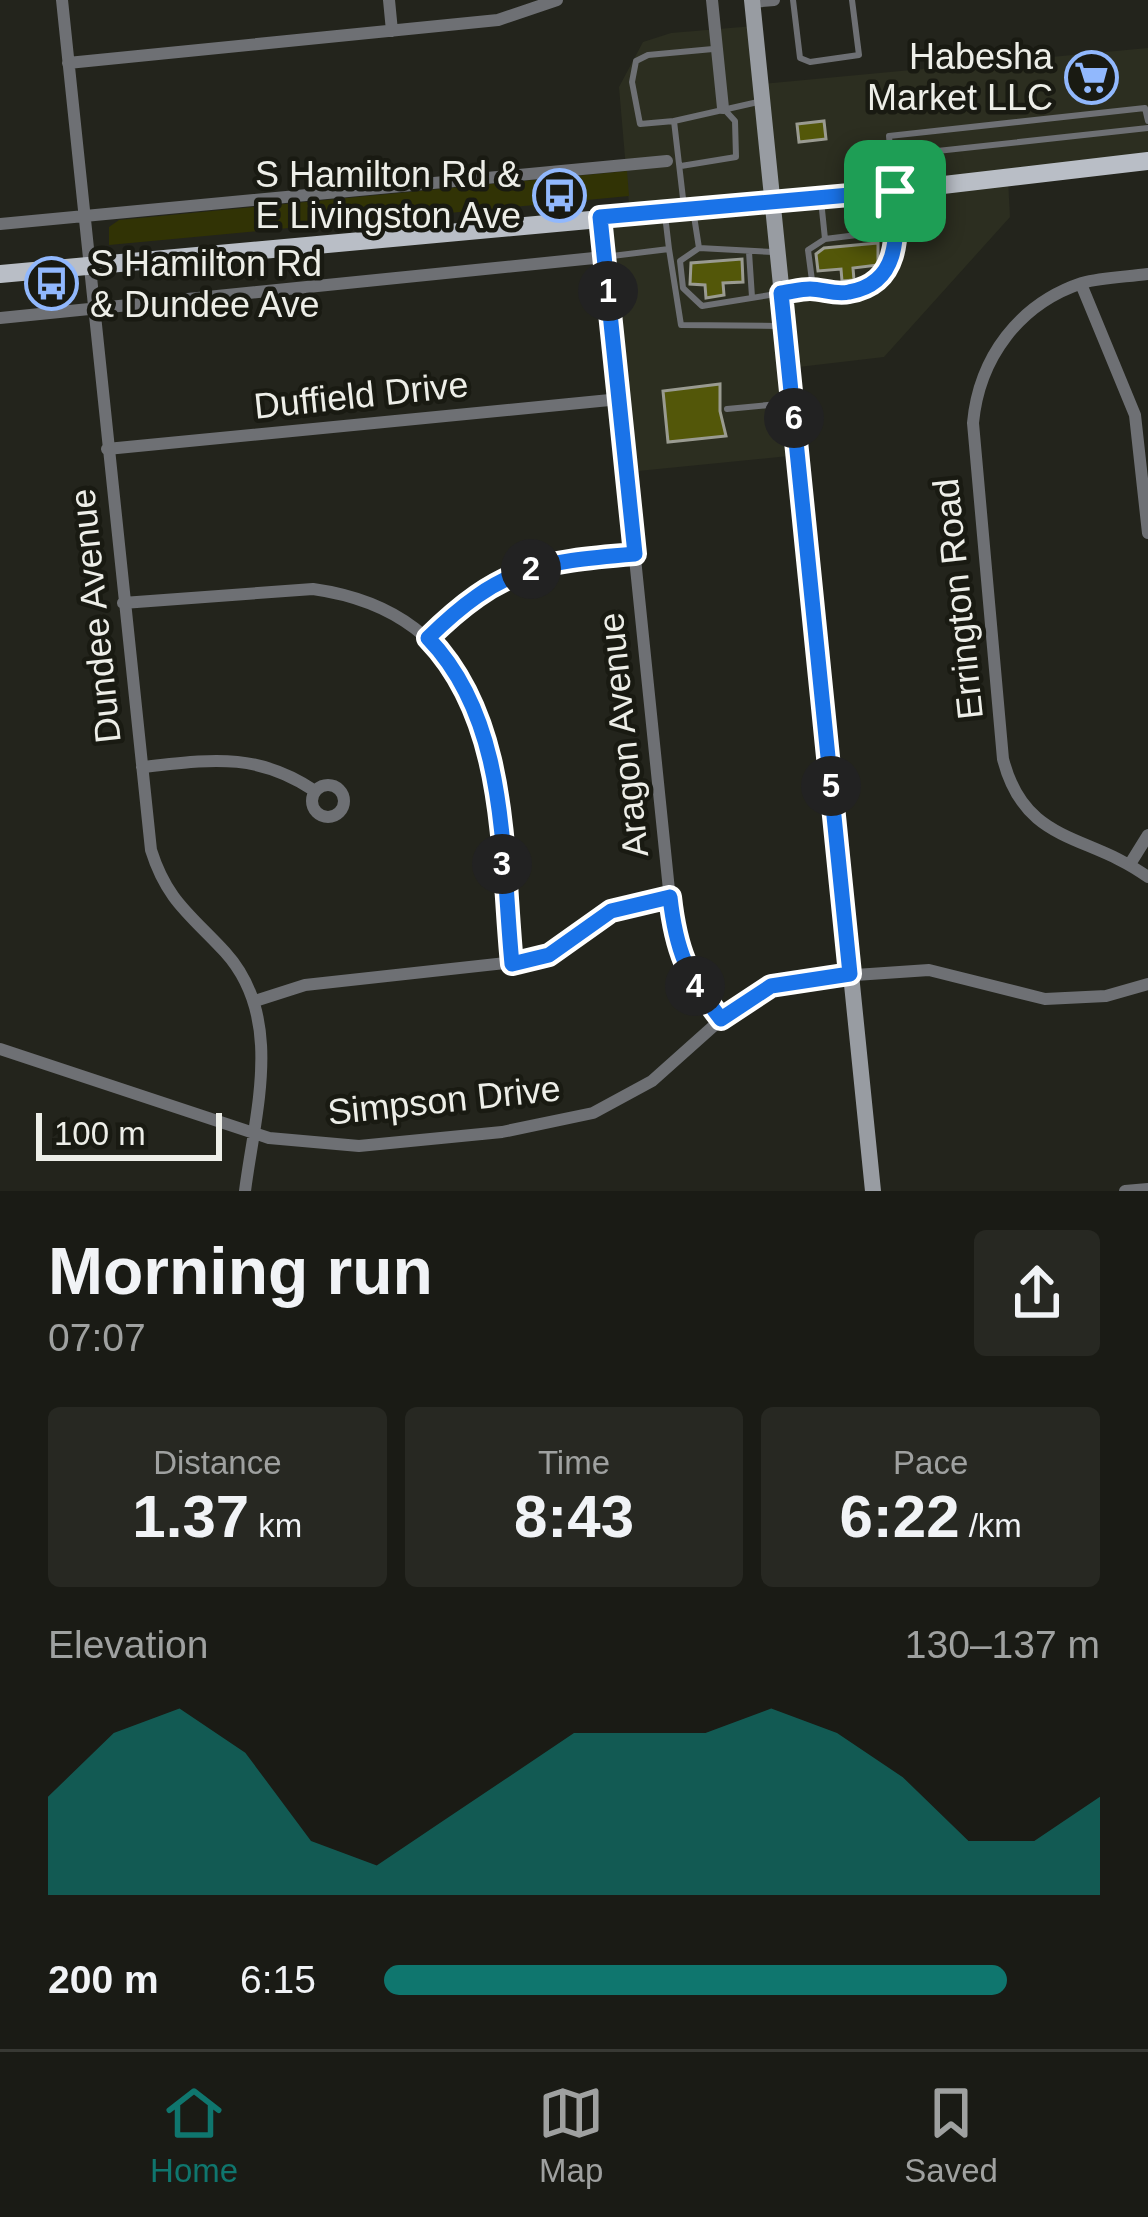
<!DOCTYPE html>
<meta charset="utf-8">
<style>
body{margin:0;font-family:Arial,sans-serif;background:#272822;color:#f1f3f6;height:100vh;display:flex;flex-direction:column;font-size:45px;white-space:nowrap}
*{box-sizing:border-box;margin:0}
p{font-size:39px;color:#9fa1a0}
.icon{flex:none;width:66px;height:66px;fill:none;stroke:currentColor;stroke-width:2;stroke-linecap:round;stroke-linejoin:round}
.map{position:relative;height:1191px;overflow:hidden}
.side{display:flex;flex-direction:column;background:#1a1b15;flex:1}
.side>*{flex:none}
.scale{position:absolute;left:36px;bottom:30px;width:186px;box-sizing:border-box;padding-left:12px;border:6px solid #edeee8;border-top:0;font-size:33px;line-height:42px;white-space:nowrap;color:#edeee8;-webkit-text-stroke:9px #191a12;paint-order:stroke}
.pin{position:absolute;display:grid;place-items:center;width:102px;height:102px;color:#fff;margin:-51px;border-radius:24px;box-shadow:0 6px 18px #0006}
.km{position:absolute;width:60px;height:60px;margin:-30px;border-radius:50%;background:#222;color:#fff;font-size:33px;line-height:60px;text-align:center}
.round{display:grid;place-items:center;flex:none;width:126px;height:126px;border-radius:12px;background:#272822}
.overview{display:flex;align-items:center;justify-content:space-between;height:204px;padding:0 48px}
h1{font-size:66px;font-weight:700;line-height:90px}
.metrics{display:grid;grid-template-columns:repeat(3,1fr);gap:18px;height:204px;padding:12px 48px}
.metrics div{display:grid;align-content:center;border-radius:12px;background:#272822;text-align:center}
.metrics b{font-size:60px;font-weight:700}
.metrics small{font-size:33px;font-weight:400}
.metrics p{font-size:33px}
.chart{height:336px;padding:24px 48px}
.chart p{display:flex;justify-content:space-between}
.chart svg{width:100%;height:216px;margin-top:12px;fill:#0f766e;opacity:.7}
ul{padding:0 48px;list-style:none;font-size:39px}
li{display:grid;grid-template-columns:192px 144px 1fr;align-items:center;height:90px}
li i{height:30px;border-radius:15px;background:#0f766e}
.dock{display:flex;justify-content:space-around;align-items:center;height:168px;border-top:3px solid #383934;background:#1a1b15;font-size:33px;color:#9fa1a0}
.dock a{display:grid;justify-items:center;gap:6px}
.dock .selected{color:#0f766e}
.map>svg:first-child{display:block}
.built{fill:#2c2e20}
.green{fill:#313305}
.building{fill:#535709;stroke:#9a9b91;stroke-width:3}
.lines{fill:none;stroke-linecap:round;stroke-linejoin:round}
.service{stroke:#6e7074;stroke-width:6}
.minor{stroke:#6e7074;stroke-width:12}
.secondary{stroke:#989ca2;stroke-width:16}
.primary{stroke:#b9bec6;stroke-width:18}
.route-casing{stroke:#fff;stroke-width:24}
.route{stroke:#1a73e8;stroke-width:15}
.labels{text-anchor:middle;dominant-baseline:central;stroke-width:9;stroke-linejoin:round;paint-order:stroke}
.poi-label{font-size:36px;fill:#edeee8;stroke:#191a12;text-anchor:end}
.street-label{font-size:36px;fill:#edeee8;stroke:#191a12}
</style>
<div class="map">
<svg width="1148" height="1191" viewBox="0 0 1148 1191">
<rect width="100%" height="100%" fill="#23241c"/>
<path class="built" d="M754,26L761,84L1148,48V163L1008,179L1010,217L884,357L790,368L799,455L628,472L600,219L630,216L619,87L643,42L671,33Z"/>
<path class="green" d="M627,171L629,196L109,245V227L119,220Z"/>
<path class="building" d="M824,121L826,139L799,142L797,124Z
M878,243V265L853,268L854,280L842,281L841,269L818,271L816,254L824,248Z
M742,259L743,282L723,283L724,295L706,298L705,285L690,284L691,263Z
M720,384V411L726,436L668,442L663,391Z"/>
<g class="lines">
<path class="service" d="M793,0L800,58L810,62L859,55L852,0
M674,121L640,124L632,82L636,61L648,55L713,49
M891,156L1148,128
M681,166L736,157L735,121L723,108
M821,200L825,239L897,230L889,136L1145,108L1148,121
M684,207L674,121L758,102
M694,216L699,248L773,252
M699,248L680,261L683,288L702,306L813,288L808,250L825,239
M669,249L681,325L780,326
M749,252L752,297
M604,257L669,249L665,215
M813,288C871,302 885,284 897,232
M727,409L789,403"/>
<path class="minor" d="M62,0L151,850C167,901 191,915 225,952C285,1018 255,1112 245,1191
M389,0L392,31
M712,0L723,108
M752,2L774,0
M68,63L498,20L557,0
M600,217L673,929L685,969L721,1019
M0,224L667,161
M1148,274C1127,277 1103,277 1082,283C1019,304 979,358 973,423L1003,759C1025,845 1088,833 1148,877
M1081,284L1135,415L1148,533
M0,318L604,257
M107,449L620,399
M123,603L313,589C512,617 496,809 512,964
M428,637C500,567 538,562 635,554
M142,767C208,760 256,751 315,791
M312 801a16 16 0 1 1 32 0a16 16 0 1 1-32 0Z
M1130,864L1148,835
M255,1001L305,985L532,960L566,945L611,911L670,897
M0,1049L269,1138L359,1146L502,1132L593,1113L652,1081L736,1006L771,987L811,978L929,970L1045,999L1106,996L1148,984
M1125,1191L1148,1189"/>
<path class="secondary" d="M752,0L873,1191"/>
<path class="primary" d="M0,274L841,197L1148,161"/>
</g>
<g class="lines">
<defs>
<path id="route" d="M895,191C897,234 901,283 849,292C835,295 823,289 810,289C801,289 790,292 781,293L850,974L771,986L721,1019C687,976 676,951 670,897L611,911L549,955L512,964C501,853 509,722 428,638C500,567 538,562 635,554L600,217Z"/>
</defs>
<use href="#route" class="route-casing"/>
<use href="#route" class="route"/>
</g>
<defs>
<symbol id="supermarket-ring" viewBox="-11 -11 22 22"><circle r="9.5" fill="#191a12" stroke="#91b8fd" stroke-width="1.5"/><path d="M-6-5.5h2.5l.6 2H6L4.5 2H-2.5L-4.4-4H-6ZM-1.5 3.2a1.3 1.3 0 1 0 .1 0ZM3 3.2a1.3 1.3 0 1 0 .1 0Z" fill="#91b8fd"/></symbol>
<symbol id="bus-ring" viewBox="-11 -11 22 22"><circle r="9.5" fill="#191a12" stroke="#91b8fd" stroke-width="1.5"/><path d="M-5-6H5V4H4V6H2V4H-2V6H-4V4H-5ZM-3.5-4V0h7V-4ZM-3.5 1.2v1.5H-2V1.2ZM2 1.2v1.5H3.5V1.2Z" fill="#91b8fd"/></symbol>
</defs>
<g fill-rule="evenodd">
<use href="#supermarket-ring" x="1062" y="48" width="59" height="59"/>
<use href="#bus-ring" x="530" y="166" width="59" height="59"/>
<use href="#bus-ring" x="22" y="254" width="59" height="59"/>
</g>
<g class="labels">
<g class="poi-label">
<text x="1053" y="56">Habesha<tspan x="1053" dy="41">Market LLC</tspan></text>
<text x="521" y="174">S Hamilton Rd &amp;<tspan x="521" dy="41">E Livingston Ave</tspan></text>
<text x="90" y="263" text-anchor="start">S Hamilton Rd<tspan x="90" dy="41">&amp; Dundee Ave</tspan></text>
</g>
<g class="street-label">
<text transform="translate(361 395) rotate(-6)">Duffield Drive</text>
<text transform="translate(958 599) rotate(-96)">Errington Road</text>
<text transform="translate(95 616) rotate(-96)">Dundee Avenue</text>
<text transform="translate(623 735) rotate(-96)">Aragon Avenue</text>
<text transform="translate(444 1100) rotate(-6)">Simpson Drive</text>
</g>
</g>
</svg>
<div class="scale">100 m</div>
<div class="pin" style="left:895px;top:191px;background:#1e9e55"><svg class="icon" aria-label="arrive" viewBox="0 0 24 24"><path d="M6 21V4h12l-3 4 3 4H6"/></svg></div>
<b class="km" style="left:608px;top:291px">1</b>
<b class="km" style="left:531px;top:569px">2</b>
<b class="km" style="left:502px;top:864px">3</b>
<b class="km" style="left:695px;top:986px">4</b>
<b class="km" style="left:831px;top:786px">5</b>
<b class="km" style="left:794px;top:418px">6</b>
</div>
<section class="side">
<div class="overview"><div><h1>Morning run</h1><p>07:07</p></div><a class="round"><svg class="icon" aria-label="share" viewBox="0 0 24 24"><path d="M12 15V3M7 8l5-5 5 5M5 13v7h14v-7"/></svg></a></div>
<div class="metrics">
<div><p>Distance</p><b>1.37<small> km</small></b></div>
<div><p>Time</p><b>8:43</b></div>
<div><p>Pace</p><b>6:22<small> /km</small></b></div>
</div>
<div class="chart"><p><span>Elevation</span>130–137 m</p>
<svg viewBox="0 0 160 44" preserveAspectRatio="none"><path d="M0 44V24L10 11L20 6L30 15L40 33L50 38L60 29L70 20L80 11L90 11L100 11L110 6L120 11L130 20L140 33L150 33L160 24V44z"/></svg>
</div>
<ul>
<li><b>200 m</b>6:15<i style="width:87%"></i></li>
</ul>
</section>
<nav class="dock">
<a class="selected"><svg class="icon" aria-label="home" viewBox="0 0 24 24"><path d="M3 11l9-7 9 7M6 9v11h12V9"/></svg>Home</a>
<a><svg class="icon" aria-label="map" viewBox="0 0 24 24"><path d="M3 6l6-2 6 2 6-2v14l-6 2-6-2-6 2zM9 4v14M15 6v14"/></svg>Map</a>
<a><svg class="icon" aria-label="saved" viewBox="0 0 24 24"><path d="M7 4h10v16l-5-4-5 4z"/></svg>Saved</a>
</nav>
